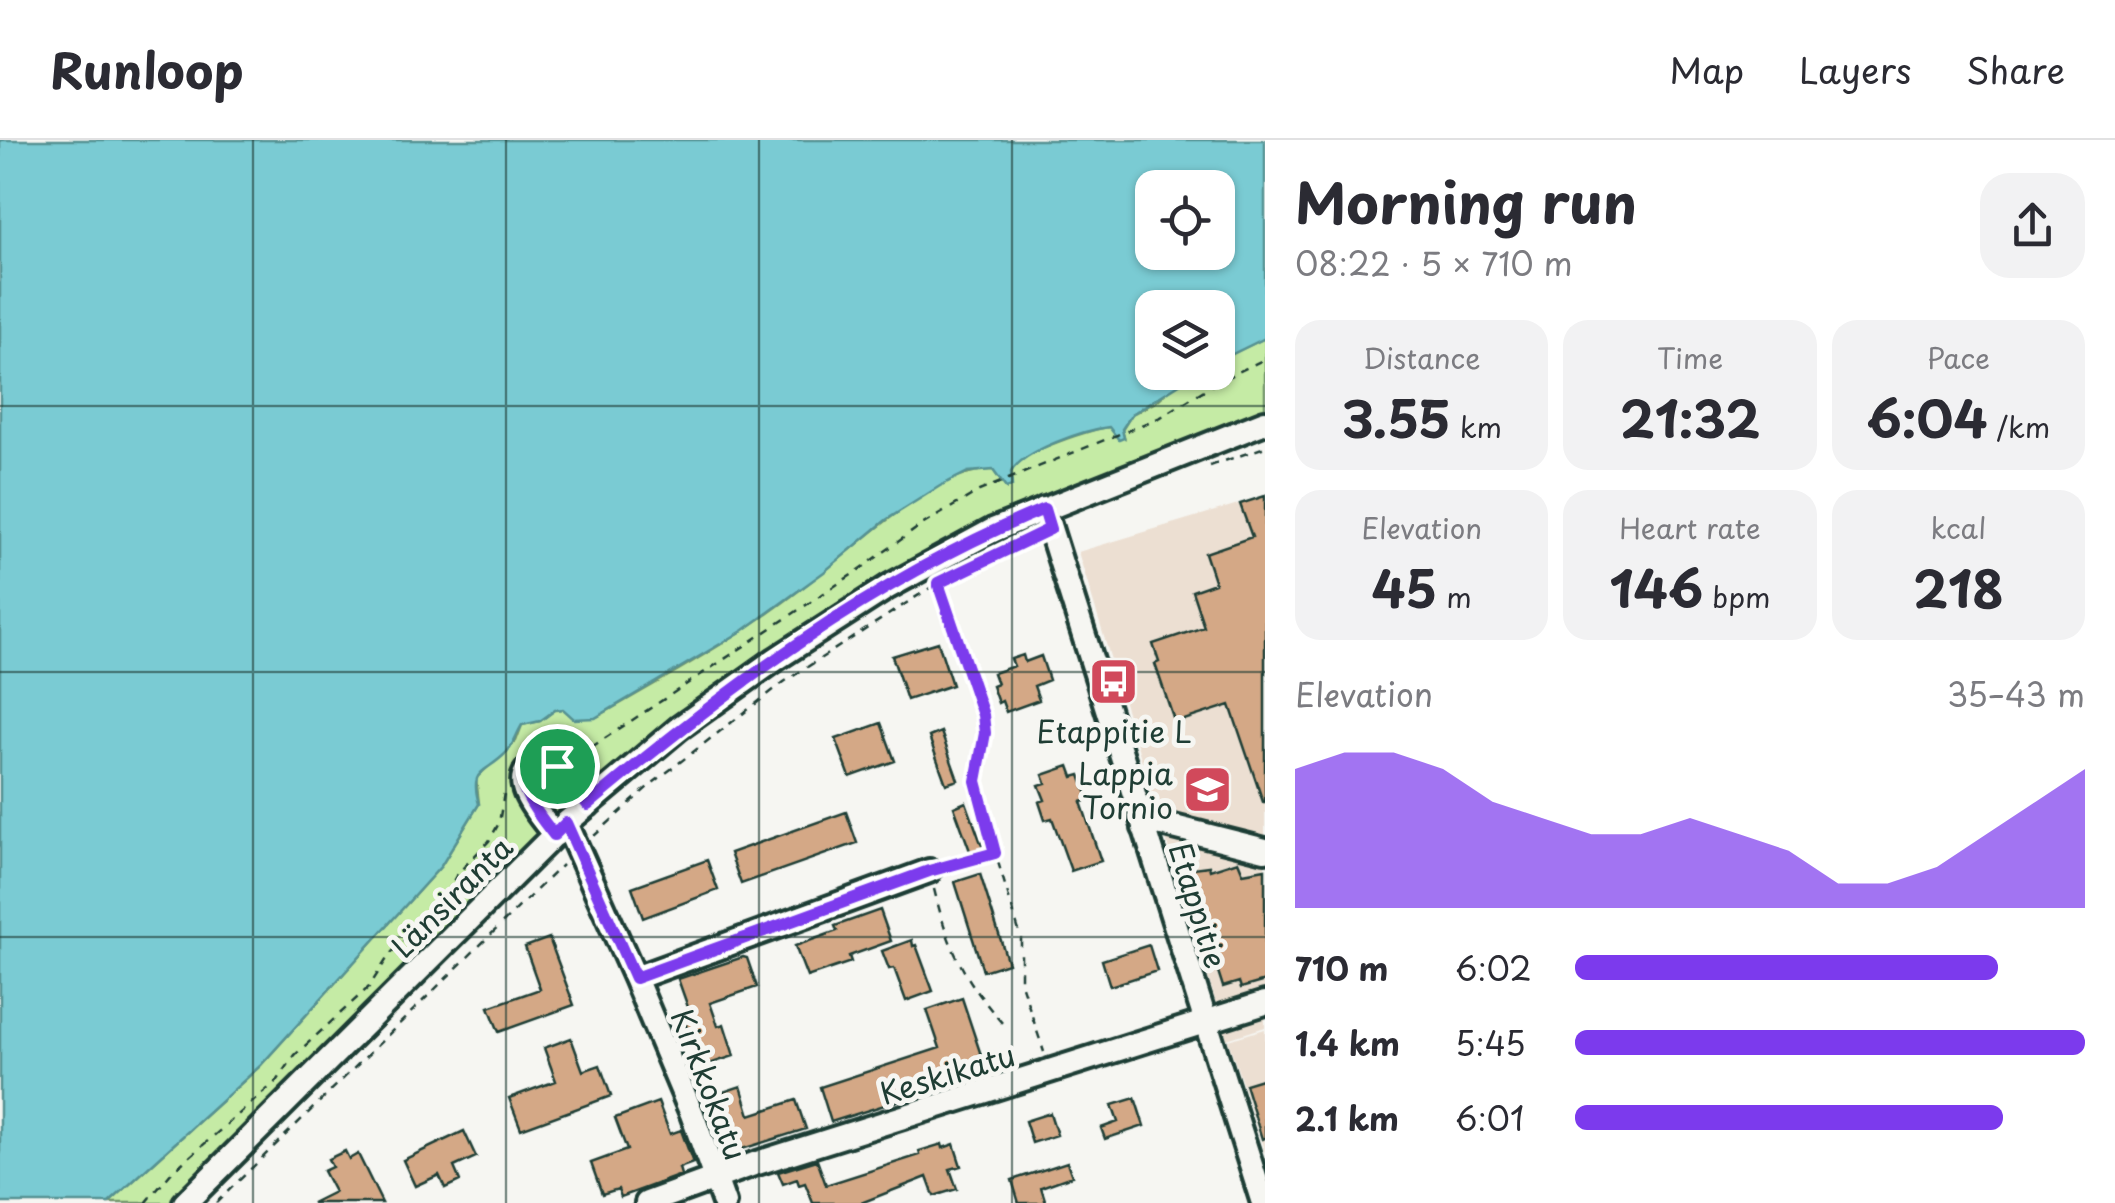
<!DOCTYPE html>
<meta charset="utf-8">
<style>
body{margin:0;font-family:"Playpen Sans",sans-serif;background:#f2f2f3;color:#2b2b33;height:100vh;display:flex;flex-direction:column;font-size:38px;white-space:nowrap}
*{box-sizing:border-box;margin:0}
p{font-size:32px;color:#7c7c81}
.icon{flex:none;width:55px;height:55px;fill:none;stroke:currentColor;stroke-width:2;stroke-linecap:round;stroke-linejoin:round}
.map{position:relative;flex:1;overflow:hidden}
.side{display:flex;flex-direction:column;background:#fff;width:850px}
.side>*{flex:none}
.fabs{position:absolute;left:1135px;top:30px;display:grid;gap:20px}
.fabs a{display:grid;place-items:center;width:100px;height:100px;border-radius:20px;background:#fff;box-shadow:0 2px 8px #0004;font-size:50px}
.pin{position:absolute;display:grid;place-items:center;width:85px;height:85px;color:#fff;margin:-42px;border:5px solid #fff;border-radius:50%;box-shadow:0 2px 10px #0007}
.round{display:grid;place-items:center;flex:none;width:105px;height:105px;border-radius:30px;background:#f2f2f3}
.head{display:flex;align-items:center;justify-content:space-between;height:170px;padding:0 30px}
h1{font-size:55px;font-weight:700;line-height:75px}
.metrics{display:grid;grid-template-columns:repeat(3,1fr);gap:15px;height:170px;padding:10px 30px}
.metrics div{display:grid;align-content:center;border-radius:25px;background:#f2f2f3;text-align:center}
.metrics b{font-size:50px;font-weight:700}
.metrics small{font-size:28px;font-weight:400}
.metrics p{font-size:28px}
.chart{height:280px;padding:20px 30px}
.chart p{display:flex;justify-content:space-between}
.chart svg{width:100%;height:180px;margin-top:10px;fill:#7c3aed;opacity:.7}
ul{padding:0 30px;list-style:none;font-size:32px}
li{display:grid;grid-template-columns:160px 120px 1fr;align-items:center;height:75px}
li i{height:25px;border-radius:12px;background:#7c3aed}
header{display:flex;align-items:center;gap:60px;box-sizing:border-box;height:140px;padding:0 50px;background:#fff;border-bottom:2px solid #e1e1e2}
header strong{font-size:48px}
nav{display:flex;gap:55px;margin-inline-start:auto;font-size:35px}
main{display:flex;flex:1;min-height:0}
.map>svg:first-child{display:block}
.built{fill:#ecdfd2}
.green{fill:#c5eba5;stroke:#72946c;stroke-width:2.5}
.water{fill:#7acbd3;stroke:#569293;stroke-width:2.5;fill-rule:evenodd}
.building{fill:#d4a886;stroke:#1f3d34;stroke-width:2.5}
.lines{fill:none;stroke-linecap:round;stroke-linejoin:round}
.minor-casing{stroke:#1f3d34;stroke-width:30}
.path{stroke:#1f3d34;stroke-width:2.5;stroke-dasharray:8 8;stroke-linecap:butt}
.minor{stroke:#f6f6f2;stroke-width:22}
.route-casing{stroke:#fff;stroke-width:20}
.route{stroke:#7c3aed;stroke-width:12}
.grid{fill:none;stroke:#1f3d34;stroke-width:2.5;stroke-opacity:0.55}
.labels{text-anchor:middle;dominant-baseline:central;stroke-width:10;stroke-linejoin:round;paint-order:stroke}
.poi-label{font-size:30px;fill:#1f3d34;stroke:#f6f6f2}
.street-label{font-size:30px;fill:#1f3d34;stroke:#f6f6f2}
</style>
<header>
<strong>Runloop</strong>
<nav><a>Map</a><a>Layers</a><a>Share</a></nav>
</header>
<main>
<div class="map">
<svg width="1265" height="1063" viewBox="0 0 1265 1063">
<rect width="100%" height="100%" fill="#f6f6f2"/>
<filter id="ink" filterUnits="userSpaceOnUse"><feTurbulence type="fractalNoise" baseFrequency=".01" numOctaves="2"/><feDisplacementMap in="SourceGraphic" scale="20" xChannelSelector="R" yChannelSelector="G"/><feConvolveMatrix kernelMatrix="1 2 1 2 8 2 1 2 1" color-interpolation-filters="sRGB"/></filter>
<g filter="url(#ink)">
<path class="built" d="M1265,356V887L1227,899L1078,412Z
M1265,889V1013L1228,900Z"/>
<path class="green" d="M1265,198V275L992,385L678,582L178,1063H109L260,926L441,726L479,664L476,638L516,601L522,585L540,581L555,570L563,569L595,578C644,550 693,523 740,492C767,475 795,454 820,434C863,402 938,327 993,330L1006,348C1009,340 1010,332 1014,325C1025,311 1091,289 1110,287L1124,297L1122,290L1132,274L1156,262L1175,244L1197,233L1218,232V221Z"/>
<path class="water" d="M0,0H1265V198L1218,221V168H1152V232L1197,233L1132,274L1122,289L1124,298L1119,300L1109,287C1084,290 1024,310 1011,332L1012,346L1006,348L993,330L968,332L940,346L886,380L824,432L744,490L595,578L574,579L563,569L555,570L540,581L522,585C516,595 514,604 506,613C484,635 469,628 479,664L441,726L260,926L109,1063H0ZM1152,48H1218V112H1152Z"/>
<path class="building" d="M1265,356V662H1263L1230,565L1175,583L1155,524L1159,522L1153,504L1204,487L1192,451L1215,443L1205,413L1252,397L1240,364Z
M938,502L952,545L907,560L892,516Z
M1023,515L1025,522L1041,516L1049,540L1034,546L1039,560L1006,572L1002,561L998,563L992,546L997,544L993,533L1014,526L1011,519Z
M881,583L895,621L850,637L836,599Z
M941,592L958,640L946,644L929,597Z
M1069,626L1073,637L1080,635L1089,660L1081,662L1101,721L1071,731L1052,678L1045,680L1039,662L1045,660L1039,645L1046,643L1043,635Z
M966,662L985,714L973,719L954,667Z
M846,672L857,703L741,744L730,713Z
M707,720L718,750L643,778L632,747Z
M1238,721L1243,733L1265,729V841L1241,848L1239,842L1223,847L1185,729L1209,726L1210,730Z
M980,734L1008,823L983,831L955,742Z
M880,770L891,801L849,816L851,822L807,837L795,806L837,791L835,786Z
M549,798L574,865L499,892L489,867L540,849L525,807Z
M912,800L913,806L916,805L933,851L906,861L894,828L889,829L882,811Z
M1149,805L1157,831L1110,846L1102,820Z
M743,817L747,818L757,847L710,863L718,886L724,884L734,916L700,927L682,873L689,870L678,839Z
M962,858L985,927L930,946L932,950L831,982L820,947L940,908L927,870Z
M571,898L583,931L600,925L611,956L521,989L509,958L556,941L544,908Z
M1265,938V998L1262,999L1245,944Z
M741,946L750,975L796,960L806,989L739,1010L730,985H727L725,978L722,979L717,954Z
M1135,958L1144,986L1105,999L1101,988L1118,982L1112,965Z
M658,962L670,994L681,990L693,1023L679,1028L681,1035L621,1057L618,1049L602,1054L591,1023L627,1010L615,978Z
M1050,973L1057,995L1032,1003L1025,981Z
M464,991L476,1017L454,1027L460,1041L445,1048L439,1035L415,1046L403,1020Z
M942,1004L943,1008L954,1004L961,1026L950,1029L957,1049L934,1056L927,1037L861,1063H813L805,1043L799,1045L797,1039L783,1044L778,1032L817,1020L826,1045L920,1015L919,1011Z
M345,1011L349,1019L358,1014L382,1063H312L334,1052L323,1031L332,1027L328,1019Z
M1067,1022L1072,1036L1041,1047L1046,1063H1019L1012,1040Z"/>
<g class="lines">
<defs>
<path id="minor" d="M1044,369L1263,1063
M566,683L635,838L692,974L724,1063
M1144,688L1158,683L1265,710
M555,695C543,679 502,637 537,624C544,621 552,622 558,628C570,637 579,653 588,665
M635,838L929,731
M185,1063L566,683L679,588L776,519L888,447L993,390L1265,282
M647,1063L754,1024L1265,863"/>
</defs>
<use href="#minor" class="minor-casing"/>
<path class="path" d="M1210,326L1265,307
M944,440L1032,398
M938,445L983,575L985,593L977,630L979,659L1021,798V843L1044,912
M578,616L859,430L920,386L979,351L1161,277L1217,242L1265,219
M594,696L649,646L784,542L933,446
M948,726L993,713
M934,749C948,807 963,838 1003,884
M146,1063L172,1032L278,940L295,915L369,847L390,814L441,764L457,734L489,701L499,683L504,653
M216,1063L562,725"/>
<use href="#minor" class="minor"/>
</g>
</g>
<g class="lines" filter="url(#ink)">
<defs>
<path id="route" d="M1044,369L1050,389L938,443L983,575L985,593L976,641L995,713L929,731L635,838L566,683L554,695C539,675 496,626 549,622L566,636L588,665C726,549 875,438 1044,369Z"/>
</defs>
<use href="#route" class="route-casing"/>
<use href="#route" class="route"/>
</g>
<path class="grid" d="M253,0V1063M506,0V1063M759,0V1063M1012,0V1063M0,266H1265M0,532H1265M0,797H1265"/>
<defs>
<symbol id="bus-square" viewBox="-11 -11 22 22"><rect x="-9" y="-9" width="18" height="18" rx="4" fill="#d1495b" stroke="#f6f6f2"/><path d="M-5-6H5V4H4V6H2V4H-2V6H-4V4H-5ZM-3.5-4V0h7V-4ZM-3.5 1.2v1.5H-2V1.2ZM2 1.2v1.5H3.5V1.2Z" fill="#fff"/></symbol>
<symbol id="school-square" viewBox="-11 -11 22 22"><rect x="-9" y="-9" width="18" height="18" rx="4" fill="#d1495b" stroke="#f6f6f2"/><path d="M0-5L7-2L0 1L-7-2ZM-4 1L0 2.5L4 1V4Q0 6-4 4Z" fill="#fff"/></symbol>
</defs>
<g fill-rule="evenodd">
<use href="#bus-square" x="1086" y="514" width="55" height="55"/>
<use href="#school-square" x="1180" y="622" width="55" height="55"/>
</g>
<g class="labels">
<g class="poi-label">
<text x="1114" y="590">Etappitie L</text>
<text x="1173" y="632" text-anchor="end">Lappia<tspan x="1173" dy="34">Tornio</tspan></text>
</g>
<g class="street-label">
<text transform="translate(451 756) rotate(-45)">Länsiranta</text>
<text transform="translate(1199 765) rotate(73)">Etappitie</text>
<text transform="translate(947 933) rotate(-17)">Keskikatu</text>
<text transform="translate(710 944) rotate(69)">Kirkkokatu</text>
</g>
</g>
</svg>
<div class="fabs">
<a><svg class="icon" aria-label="locate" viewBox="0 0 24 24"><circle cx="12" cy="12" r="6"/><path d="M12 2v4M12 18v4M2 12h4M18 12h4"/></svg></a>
<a><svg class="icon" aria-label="layers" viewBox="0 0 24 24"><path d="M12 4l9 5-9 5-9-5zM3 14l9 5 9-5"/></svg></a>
</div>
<div class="pin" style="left:557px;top:626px;background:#1e9e55"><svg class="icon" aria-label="arrive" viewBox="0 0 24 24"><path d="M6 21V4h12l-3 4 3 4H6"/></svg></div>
</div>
<section class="side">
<div class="head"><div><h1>Morning run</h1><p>08:22 · 5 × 710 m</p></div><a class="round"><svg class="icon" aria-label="share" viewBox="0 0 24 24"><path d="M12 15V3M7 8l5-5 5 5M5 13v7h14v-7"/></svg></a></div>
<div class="metrics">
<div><p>Distance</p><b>3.55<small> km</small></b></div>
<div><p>Time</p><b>21:32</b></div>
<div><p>Pace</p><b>6:04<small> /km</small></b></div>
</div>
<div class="metrics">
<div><p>Elevation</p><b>45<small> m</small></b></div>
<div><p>Heart rate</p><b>146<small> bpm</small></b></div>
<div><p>kcal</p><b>218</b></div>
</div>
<div class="chart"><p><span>Elevation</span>35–43 m</p>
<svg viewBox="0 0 160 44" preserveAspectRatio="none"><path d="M0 44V10L10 6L20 6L30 10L40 18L50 22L60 26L70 26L80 22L90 26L100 30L110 38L120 38L130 34L140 26L150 18L160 10V44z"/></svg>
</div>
<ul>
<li><b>710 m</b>6:02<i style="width:83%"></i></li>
<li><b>1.4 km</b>5:45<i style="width:100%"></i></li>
<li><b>2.1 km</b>6:01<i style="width:84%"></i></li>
</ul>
</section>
</main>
